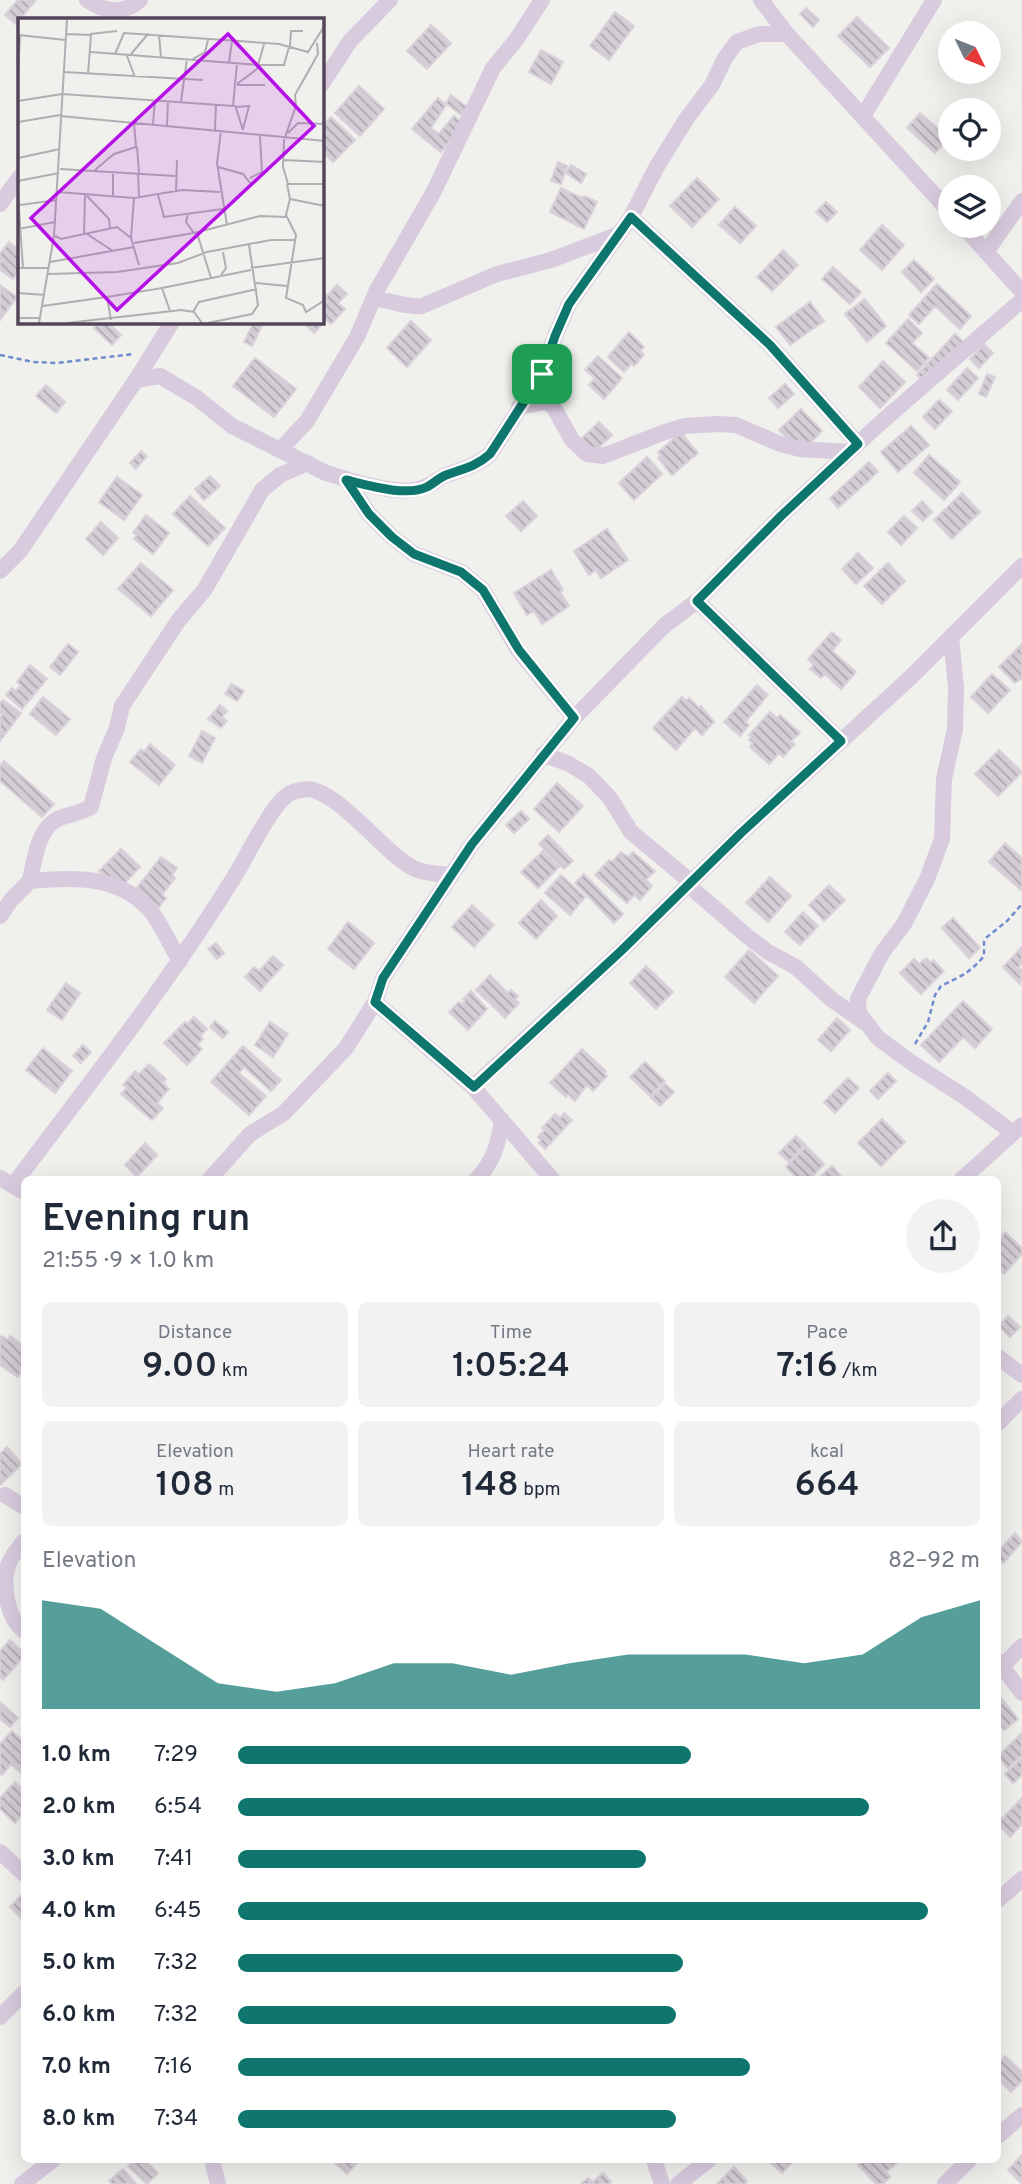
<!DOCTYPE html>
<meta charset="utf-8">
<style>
body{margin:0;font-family:Overpass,sans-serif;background:#f2f2f3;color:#1f2937;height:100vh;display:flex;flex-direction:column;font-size:26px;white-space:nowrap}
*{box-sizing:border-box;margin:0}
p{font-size:23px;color:#747a83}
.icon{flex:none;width:38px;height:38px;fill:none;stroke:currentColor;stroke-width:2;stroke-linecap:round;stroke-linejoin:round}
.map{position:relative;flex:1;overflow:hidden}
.details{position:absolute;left:21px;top:1176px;width:980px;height:987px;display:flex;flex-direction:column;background:#fff;border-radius:10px;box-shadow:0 7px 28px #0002}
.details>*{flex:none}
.needle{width:46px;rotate:133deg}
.fabs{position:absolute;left:938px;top:21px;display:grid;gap:14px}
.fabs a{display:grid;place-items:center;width:63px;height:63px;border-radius:50%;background:#fff;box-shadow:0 7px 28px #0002;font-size:35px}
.pin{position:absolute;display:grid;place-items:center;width:60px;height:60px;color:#fff;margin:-30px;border-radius:14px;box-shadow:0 4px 10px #0006}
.round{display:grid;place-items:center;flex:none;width:74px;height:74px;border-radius:37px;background:#f2f2f3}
.head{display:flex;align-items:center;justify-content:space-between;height:119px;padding:0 21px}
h1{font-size:38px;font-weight:600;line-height:52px}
.stats{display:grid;grid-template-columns:repeat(3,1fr);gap:10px;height:119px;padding:7px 21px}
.stats div{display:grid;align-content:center;border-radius:10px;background:#f2f2f3;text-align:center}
.stats b{font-size:35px;font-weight:600}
.stats small{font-size:19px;font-weight:400}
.stats p{font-size:19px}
.chart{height:196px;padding:14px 21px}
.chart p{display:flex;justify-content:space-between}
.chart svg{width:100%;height:126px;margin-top:7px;fill:#0f766e;opacity:.7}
ul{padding:0 21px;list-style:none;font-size:23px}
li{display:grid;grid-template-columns:112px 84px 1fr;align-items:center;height:52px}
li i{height:18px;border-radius:9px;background:#0f766e}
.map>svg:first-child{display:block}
.building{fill:url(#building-back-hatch);stroke:#d9d1d9;stroke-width:2}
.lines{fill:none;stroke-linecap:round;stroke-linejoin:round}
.path{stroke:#6f8bd0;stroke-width:2.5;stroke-dasharray:5 3.5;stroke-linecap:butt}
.street{stroke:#d8cbde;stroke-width:16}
.route-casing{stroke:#fff;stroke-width:14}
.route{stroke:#0f766e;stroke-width:9}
.inset-road{fill:none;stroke:#b2acb3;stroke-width:2}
.view{fill:#b510e7;fill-opacity:0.15;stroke:#b510e7;stroke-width:3.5}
.inset-edge{fill:none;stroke:#54455b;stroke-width:3.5}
</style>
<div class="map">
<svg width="1022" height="2184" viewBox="0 0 1022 2184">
<defs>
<pattern id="building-back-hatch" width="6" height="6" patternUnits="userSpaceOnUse" patternTransform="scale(1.75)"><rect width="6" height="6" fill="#d4cdd5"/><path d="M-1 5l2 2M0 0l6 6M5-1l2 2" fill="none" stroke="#afa8b0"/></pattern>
</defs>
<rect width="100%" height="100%" fill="#f0f0ed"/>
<path class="building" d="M18,0H36L16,24L5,15Z
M806,8L819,20L813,27L800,14Z
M615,12L634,26L609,60L590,46Z
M857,17L889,48L870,67L838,36Z
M431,25L451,43L427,69L407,51Z
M541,50L563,62L551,84L529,72Z
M359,86L384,109L360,136L335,113Z
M451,95L467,107L461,115L446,103Z
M438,98L446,105L431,128L439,134L454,116L464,124L441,152L412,129Z
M920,113L949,138L935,153L907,128Z
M331,117L355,140L333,162L322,151V126Z
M558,162L567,166L561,184L551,181Z
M571,165L586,174L581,183L566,173Z
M697,178L719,199L692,227L670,206Z
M561,188L582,198L584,196L597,202L584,229L550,212Z
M826,202L837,212L827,222L816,212Z
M735,207L756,226L740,243L719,225Z
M882,225L904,245L882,270L860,250Z
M9,242L19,250V271L13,279L0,270V254Z
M783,250L798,265L772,291L757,277Z
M914,260L934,279L921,292L902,272Z
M833,267L861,292L850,304L822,279Z
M937,284L971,316L960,329L935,306L919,324L909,315Z
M0,285L17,297L0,320Z
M337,285L347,294L338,303L345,309L331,324L326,320L314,333L303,322H322V297L325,293L327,296Z
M865,299L886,326L867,342L845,314Z
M810,302L824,321L790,345L776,327Z
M908,319L922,333L912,343L929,358L917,371L886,343Z
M411,321L431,340L407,367L387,348Z
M99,322H107L121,335L112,345L94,328Z
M254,322H264L252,346L244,342Z
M629,332L644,347L640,351L644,355L634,366L632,363L624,372L608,357Z
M955,334L965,343L927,384L917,375Z
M984,344L993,353L979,368L970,359Z
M598,356L622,378L604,399L589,385L595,378L585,370Z
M255,358L296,389L274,417L233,386Z
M883,361L905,382L880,408L859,387Z
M967,368L978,378L958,400L947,390Z
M987,374L995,377L986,397L979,394Z
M785,384L794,394L778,408L769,398Z
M46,385L65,402L56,413L36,396Z
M939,400L952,411L935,429L923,417Z
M801,409L822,431L801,452L779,430Z
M599,422L612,435L592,454L579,441Z
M911,426L929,445L898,472L881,452Z
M681,433L698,453L672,475L658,458L661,455L658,452Z
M141,451L147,456L136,469L130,463Z
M929,455L960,482L944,500L914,473Z
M647,457L662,474L634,500L619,483Z
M869,462L878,472L838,508L830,498Z
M210,476L220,486L204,500L195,489Z
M117,477L142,495L124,520L99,502Z
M962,493L980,512L952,539L934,520Z
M190,496L225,528L208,546L173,514Z
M523,501L537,516L521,531L506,516Z
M922,501L932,512L923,521L912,511Z
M146,515L169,533L153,554L134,539L137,535L133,533Z
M904,516L917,528L901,545L888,532Z
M101,522L118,538L103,555L86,539Z
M607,529L628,560L601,578L596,570L589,575L574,551Z
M858,553L873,568L856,584L842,569Z
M141,563L173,590L151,616L118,589Z
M888,563L905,581L882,604L864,586Z
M551,570L563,590L560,592L569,606L542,624L534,611L527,615L514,593Z
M832,632L841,640L832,651L856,672L841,689L825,674L821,678L810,669L814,665L808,659Z
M68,644L78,652L60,675L50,667Z
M1022,644V678L1015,683L999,667Z
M30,665L47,679L22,709L6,695L12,688L16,691L21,685L17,682Z
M992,674L1010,690L988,713L971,697Z
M231,684L244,691L237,701L225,694Z
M757,685L768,695L745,722L749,725L740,736L724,722Z
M43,697L70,719L56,735L30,714Z
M682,697L686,701L689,698L699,708L701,706L714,722L702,735L695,728L676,750L653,728Z
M3,700L21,713L0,741V718L3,715L0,713V703Z
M220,705L227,711L222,717L227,721L221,728L208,719Z
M770,712L777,718L780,715L800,733L791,741L795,744L783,757L779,753L769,764L750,747L753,743L749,740L751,737L749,735Z
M202,731L215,738L202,763L189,756Z
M150,744L175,765L159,785L130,762L141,749L144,752Z
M999,750L1022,772L998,796L975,774Z
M4,761L54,804L42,817L0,781V766Z
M557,783L583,806L559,832L534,809Z
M521,811L529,819L514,833L506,825Z
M548,835L573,861L564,869L539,844Z
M1005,843L1022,858V891L989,862Z
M121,849L140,867L118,890L99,871Z
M543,851L559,867L538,888L521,872Z
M621,852L628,857L633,852L655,871L646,880L652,886L640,900L634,895L627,903L595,875L609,860L612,862Z
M161,857L177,868L172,875L175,878L162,895L166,898L156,911L133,893Z
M584,874L623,914L614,923L575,883Z
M561,875L585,897L570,915L545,893Z
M770,877L791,896L768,922L746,903Z
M829,885L845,900L824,921L809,905Z
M541,900L557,916L536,939L519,923Z
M472,905L494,925L474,947L452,927Z
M803,912L818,926L800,945L785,932Z
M953,918L980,948L969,958L942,928Z
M348,922L374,943L354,969L328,949Z
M216,943L224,953L217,959L208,949Z
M1022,947V963L1018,967L1022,971L1020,984L1003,967Z
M749,950L778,976L754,1003L725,977Z
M273,956L283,965L260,991L245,977L254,967L259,971Z
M926,958L931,963L933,960L944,971L921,994L900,973L914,959L919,964Z
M646,966L673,992L656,1009L630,983Z
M490,975L508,993L511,990L518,996L515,999L519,1003L505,1018L476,990Z
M66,983L80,993L62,1020L47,1010Z
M471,991L487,1009L468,1030L449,1012L459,1002L462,1005L465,1001L463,999Z
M963,1001L992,1029L975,1048L963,1037L939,1062L921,1045Z
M194,1017L207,1029L200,1036L203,1039L197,1044L202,1049L187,1065L164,1043L185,1022L187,1024Z
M837,1018L850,1030L831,1051L818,1040Z
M215,1021L228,1032L223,1038L210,1027Z
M270,1022L288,1034L273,1057L255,1045Z
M83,1045L91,1052L81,1063L73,1056Z
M243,1046L281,1080L271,1091L244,1067L239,1073L266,1096L249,1115L211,1082Z
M43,1048L72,1071L55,1093L26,1070Z
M582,1049L606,1071L604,1073L607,1076L593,1091L587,1085L575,1101L568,1094L566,1097L550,1083Z
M645,1062L665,1081L650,1096L630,1077Z
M149,1064L166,1079L163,1083L169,1089L157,1103L163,1108L152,1120L121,1094L127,1088L123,1085L135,1071L139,1074Z
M888,1073L896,1081L878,1099L870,1091Z
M848,1078L859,1088L835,1113L824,1102Z
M665,1084L674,1092L660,1106L651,1098Z
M564,1113L572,1120L545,1149L539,1143L541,1140L538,1137L545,1130L542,1128L555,1114L560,1118Z
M882,1119L905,1142L881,1166L858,1143Z
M796,1136L805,1144L789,1162L779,1153Z
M145,1143L157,1155L137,1177L125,1165Z
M806,1146L824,1164L809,1180H799L786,1167Z
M832,1166L844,1180H817Z
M1005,1232L1022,1248V1254L1004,1274L998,1268V1241Z
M1008,1316L1020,1327L1010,1337L999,1326Z
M2,1336L8,1340L10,1336L24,1346V1368L18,1377L0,1365V1339Z
M7,1447L22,1464L0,1485V1454Z
M1015,1533L1022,1542L1003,1563L998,1558V1552Z
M10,1640L24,1653V1656L3,1680L0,1677V1651Z
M998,1694L1018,1719L1004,1730L998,1722Z
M0,1702L18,1718L10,1727L0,1719Z
M12,1731L24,1743V1776L11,1764L2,1775L0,1773V1744Z
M1022,1733V1755L1008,1768L998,1756Z
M1022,1758V1775L1013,1783L1005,1774Z
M15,1782L24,1791V1812L15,1823L0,1809V1798Z
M1022,1798V1824L1010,1837L998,1823Z
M24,1892V1921L10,1907Z
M1005,2056L1022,2072V2081L1011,2092L998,2079V2064Z
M1022,2155V2182L1021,2183L1008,2170Z
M134,2160H144L158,2173L147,2184L128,2166Z
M341,2160H353L357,2163L347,2174L336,2164Z
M767,2160H794L782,2173Z
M864,2160H900L886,2172L890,2177L883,2184H876L858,2165Z
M734,2167L747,2181L744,2184H717Z
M123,2169L136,2184H112L109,2181Z
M603,2173L611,2182L608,2184H581L588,2178L593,2182Z"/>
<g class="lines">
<path class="path" d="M0,355L33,362L57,363L134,354
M915,1044L928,1022L935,995L941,986L965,974L978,963L984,956V942L987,937L1007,921L1022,904"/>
<path class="street" d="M87,0C104,12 124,15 140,0
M761,0L787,34L950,212
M322,84L350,41L390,0
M863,116L934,0
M0,204L19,178
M631,217L770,345L858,444
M963,226L1022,292
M986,252L1022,201
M373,299C390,299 405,308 422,306L497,274L551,260L617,235
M136,380L160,376L197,398L232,426L326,473L346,479L369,514L392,537L414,554L461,572L483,590L518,650L574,718
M519,407L546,402L553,406L572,440L587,454L603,456L665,432L685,426L718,424L736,425L780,444L800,449L849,452
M281,449L307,421L357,337L377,290L433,193L493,68L516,40L542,0
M346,479C367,485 406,497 427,486C434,483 439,478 446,475C463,469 477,466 490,454L542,374L555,336L569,304L631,217L656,168L687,118L712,85L725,58L737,42L759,34H787
M0,571L20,551L136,380L172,322
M697,601L841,741
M951,636L956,688L955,729L944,779L942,839L927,879L904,924L882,953L858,999L859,1013L878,1038L912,1063L965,1097L1013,1133
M543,754L569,764L589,776L610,798L631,832L691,882
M30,881C34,861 38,826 60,818C71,814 80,813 91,807L104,758L117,728L122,706L178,621L205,589L262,490L280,475L308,463
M688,885L747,936L768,952L796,967L831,999L864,1022
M0,916L11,900L30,881C73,877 118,875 149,909C161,923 170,945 180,961
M375,1002L473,1087L553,1180
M473,1087L621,951L741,833L912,676L1022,566
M0,1178L24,1192
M209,1180L250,1134L284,1113L346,1048L375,1002L383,978L472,844L574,718L664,626L697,601L781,516L878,425L1022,300
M476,1180C494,1161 498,1145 502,1120
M961,1180L1022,1125
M13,1185C88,1085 165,988 231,882C244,863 271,804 289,794C293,791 305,789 309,789C343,795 382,852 415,869C427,874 440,874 452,875
M998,1357L1022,1375
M998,1423L1022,1399
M5,1495L24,1507
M24,1541C20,1547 14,1553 11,1559C0,1579 6,1617 24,1631
M998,1661L1022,1693
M998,1671L1022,1646
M0,1852L24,1874
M998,1900L1022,1879
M0,2017L24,1993
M998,2136L1022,2115
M212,2160L218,2184
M654,2160L662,2184
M22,2184L53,2160
M678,2184L709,2160
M945,2184L969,2160"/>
</g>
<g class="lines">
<defs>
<path id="route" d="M631,217L770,345L858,444L781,516L697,601L841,741L741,833L621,951L474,1087L375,1002L383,978L472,844L574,718L519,650L483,590L461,572L414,554L392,537L369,514L346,480C367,485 406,497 427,487C434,483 439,478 446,475C463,469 477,466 490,454L542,374L555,336L569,304Z"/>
</defs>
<use href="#route" class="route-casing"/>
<use href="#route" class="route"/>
</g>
<g transform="translate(18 18)">
<rect width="306" height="306" fill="#f0f0ed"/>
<path class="inset-road" d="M48,16L73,17L70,56M72,16L99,13M0,17L48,22M141,17L143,39M299,25L300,36L277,77L278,88L266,122L265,149L270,166H307M272,28L273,13H285M73,34L241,47M97,36L106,15L261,26L290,34L307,7M113,36L130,16M109,38L117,59M175,41L187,34L190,22M211,44L214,23M241,47H266L271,29M46,54L185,62M0,57L2,17M219,66L239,51L246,26M219,67H247M0,83L44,76L215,88L219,45M163,83L169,41M217,87L225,112M218,89L231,88L225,111M42,98L307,123M0,104L42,97M135,106L137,82M149,107L150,83M197,112L198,86M203,113L199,145L209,207M270,115L280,105L307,106M119,129L121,155M0,140L42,131M266,142L307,144M200,149L225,156L233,166M42,151L157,158M77,152L96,136L118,129L116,105M120,155L121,179M232,160L244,154L242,118M0,163L41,155M269,166L272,181L268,197L278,217L268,280L285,287L288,294L307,282M40,174L116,180L164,172L202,174M158,174L159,142M0,177L5,250M140,177L146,199L205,191M69,178L91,201L92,210M95,178V154M116,180L113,220L121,247M272,181L307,188M2,187L39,182M170,195L168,204L176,215L242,198L268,199M0,211L37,204M179,215L193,260M66,216L67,177M69,216L95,233M37,218L43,221L99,209L113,220M116,225L176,215M32,244L116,229M0,250H31M233,250L307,240M30,256L99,254L160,245L189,234L253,222H277M203,257L208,250L205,234M238,265L269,268M144,270L233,252M0,275L27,277M89,279L144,270L152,293M25,288L89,279L93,302M175,294L181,284L239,271M0,300H23M21,305L36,218L49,1M49,305L163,292L176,294L184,305M190,305L234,296L240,287L231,227"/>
<path class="view" d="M210,16L296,108L99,292L13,200Z"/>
<rect width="306" height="306" class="inset-edge"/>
</g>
</svg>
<div class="fabs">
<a><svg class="needle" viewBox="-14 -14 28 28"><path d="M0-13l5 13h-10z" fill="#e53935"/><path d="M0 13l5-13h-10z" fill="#747a83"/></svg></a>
<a><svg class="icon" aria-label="locate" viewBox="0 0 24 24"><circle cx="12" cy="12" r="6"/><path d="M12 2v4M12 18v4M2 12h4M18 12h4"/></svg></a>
<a><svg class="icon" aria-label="layers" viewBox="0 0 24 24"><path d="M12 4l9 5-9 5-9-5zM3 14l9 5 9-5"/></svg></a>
</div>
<div class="pin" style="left:542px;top:374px;background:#1e9e55"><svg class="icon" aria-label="arrive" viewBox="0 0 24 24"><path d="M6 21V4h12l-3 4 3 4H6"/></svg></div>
<section class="details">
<div class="head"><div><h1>Evening run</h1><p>21:55 · 9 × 1.0 km</p></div><a class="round"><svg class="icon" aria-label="share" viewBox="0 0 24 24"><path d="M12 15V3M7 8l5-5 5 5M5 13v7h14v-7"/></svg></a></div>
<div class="stats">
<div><p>Distance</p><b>9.00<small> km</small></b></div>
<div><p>Time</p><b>1:05:24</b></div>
<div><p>Pace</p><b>7:16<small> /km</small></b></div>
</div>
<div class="stats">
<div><p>Elevation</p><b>108<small> m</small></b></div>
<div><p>Heart rate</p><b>148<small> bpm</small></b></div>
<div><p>kcal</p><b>664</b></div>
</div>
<div class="chart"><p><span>Elevation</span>82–92 m</p>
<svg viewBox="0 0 160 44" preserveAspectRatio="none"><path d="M0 44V6L10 9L20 22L30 35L40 38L50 35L60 28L70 28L80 32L90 28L100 25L110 25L120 25L130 28L140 25L150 12L160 6V44z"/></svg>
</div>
<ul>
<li><b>1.0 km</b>7:29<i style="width:61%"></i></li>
<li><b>2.0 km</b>6:54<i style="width:85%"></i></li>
<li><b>3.0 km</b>7:41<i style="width:55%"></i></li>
<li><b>4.0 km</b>6:45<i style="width:93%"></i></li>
<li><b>5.0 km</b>7:32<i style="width:60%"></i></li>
<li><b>6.0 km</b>7:32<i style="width:59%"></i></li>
<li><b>7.0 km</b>7:16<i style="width:69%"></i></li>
<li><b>8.0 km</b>7:34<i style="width:59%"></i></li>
</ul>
</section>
</div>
